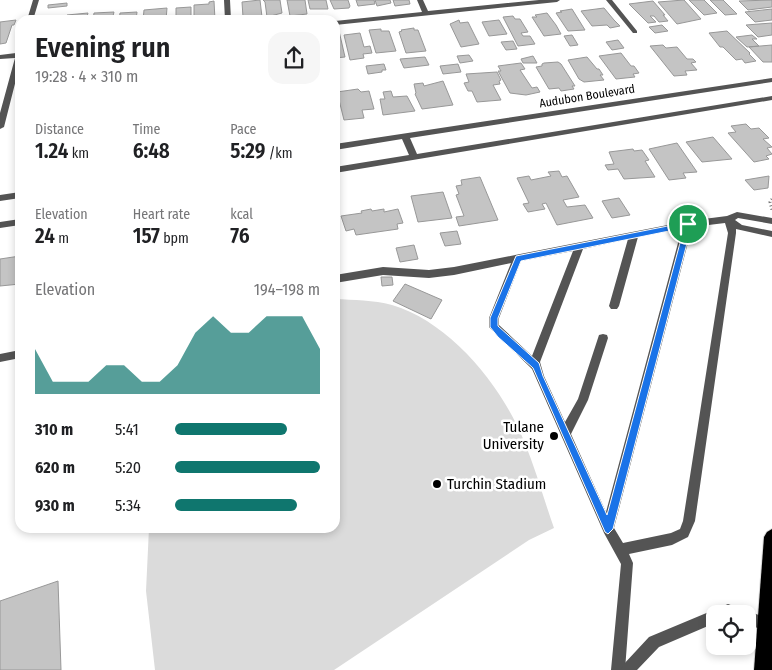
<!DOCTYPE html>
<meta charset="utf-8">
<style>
body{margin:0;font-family:"Fira Sans Condensed",sans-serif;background:#f6f6f6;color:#202124;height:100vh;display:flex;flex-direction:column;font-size:19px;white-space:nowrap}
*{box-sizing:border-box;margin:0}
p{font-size:16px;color:#757577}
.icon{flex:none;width:28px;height:28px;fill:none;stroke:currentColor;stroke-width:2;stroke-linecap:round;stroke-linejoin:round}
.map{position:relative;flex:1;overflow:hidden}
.panel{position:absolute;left:15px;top:15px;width:325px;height:518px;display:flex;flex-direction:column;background:#fff;border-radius:15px;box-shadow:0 2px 8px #0003}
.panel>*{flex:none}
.fabs{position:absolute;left:706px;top:605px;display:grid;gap:10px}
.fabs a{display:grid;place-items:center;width:50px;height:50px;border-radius:10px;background:#fff;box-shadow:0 2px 8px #0003;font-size:25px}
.pin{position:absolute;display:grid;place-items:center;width:42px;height:42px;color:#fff;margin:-21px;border:2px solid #fff;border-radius:50%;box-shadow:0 1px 5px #0007}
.round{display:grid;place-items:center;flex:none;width:52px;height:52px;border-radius:15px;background:#f6f6f6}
.summary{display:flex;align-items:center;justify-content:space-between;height:85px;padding:0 20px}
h1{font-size:28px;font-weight:600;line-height:38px}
.stats{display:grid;grid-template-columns:repeat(3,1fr);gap:8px;height:85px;padding:5px 20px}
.stats div{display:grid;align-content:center}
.stats b{font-size:21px;font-weight:600}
.stats small{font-size:14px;font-weight:400}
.stats p{font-size:14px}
.chart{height:140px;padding:10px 20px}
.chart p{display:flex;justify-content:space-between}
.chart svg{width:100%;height:90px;margin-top:5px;fill:#0f766e;opacity:.7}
ul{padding:0 20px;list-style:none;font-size:16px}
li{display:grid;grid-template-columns:80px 60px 1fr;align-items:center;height:38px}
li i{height:12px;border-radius:6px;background:#0f766e}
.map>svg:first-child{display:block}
.green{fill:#dbdbdb}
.building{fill:#c4c4c4;stroke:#989898}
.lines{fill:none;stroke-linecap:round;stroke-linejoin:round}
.primary-casing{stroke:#dbdbdb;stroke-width:2}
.path{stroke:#767676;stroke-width:3;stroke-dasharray:1 2.5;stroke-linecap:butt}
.lane{fill:#545454;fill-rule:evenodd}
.street{fill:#545454;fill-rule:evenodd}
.primary{fill:#000;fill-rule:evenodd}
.route{fill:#1a73e8;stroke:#fff;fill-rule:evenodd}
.poi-dot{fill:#000;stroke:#fff;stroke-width:2}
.labels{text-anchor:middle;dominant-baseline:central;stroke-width:5;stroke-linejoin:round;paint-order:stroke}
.far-street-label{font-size:12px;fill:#000;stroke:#fff}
.poi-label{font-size:15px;fill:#000;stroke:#fff;text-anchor:end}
</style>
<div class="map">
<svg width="772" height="670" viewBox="0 0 772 670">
<rect width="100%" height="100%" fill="#fff"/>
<path class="green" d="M335,299C354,300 373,300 392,305C450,322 502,386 524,441C536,470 544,500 554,528L529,540L334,670H155L146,591L149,528H335Z"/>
<path class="building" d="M260,0L262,17H243L242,2Z
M263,0H280L282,13L267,17L265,2Z
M287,0H305L307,14L290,16Z
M308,0H326L328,9H310Z
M330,0H348L350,6L349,8L334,9Z
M356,0H374L375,4L358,6Z
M375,0H390L391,3L377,6Z
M393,0H409L410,4L395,6Z
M684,0L701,19L677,24L658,2Z
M689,0H704L717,13L704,15Z
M710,0H723L737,14L725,15Z
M772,0V7L748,10L739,1Z
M214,1L215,20H194V5L209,4V2Z
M653,1L665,15H663L668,21L659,22L654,16H650L656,22L648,23L629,4Z
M67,3V6L48,8V5Z
M191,7V20H176V8Z
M167,8L166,20H143L144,10Z
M604,8L614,20L620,26L610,28L607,25L592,26L581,11Z
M572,9L585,30L568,31L556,13L562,12L560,11Z
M772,9V20L755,22L745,12Z
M114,12L112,20H93L94,13Z
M137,12L136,20H119L120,13Z
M88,13L86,20H66L67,15Z
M547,13L556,25L561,34L544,36L532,17H537L535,15Z
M64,16L63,20H45V17Z
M513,16L515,19H520L528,32L521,33L523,36H530L535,44L518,46L503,17Z
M16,20L14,25H12L6,43L0,44V22Z
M459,20L460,23L468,22L479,44L461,47L450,24Z
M499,20L507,34L489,36L482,22Z
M772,23V35L758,37L746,25Z
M662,25L668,31L655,33L649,27Z
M414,28V30H418L426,51L406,53L399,32L402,31L401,30Z
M381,29V31H389L396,51L376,53L369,30Z
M339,31L345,57L335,58V32Z
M727,31L750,53L749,54L756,61L745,63L742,59L736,60L723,47H720L709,33Z
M360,33L364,47L370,46L372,53L363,54L364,58L350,60L344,35Z
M572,35L578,45L570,46L564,36Z
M752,35L757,39H752L759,46L747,47L736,37Z
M618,40L624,48L612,50L606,42Z
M513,41L517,49L506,50L501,42Z
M663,45L666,48L677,47L687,59H693L696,62L691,63L697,70L685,71L687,75L674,76L650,46Z
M772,45V62H763L749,47Z
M621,53L631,66H634L639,73L633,74L635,77L616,79L599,56Z
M469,55L473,61L460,63L457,56Z
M533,56L537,63H523L521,59Z
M425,57L429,65L404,68L400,59Z
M587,57L597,69H599L603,75H600L604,80L584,82L579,79L568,60Z
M558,62L561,64L575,86H572L574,89L561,91L559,88L549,89L536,67L542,66V64L544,63Z
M521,63L525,69L520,70L532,88L537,87L540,92L526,95L510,93L498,71H501L498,66Z
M384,64L386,70H382V72L368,74L366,66Z
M458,64L461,72L443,74L440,66Z
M497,72L501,80L499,81L500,84L493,85L501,100L477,102L472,91H468L464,83L469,82L466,74Z
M443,81L453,105L422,109L415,94L416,93L414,84L423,83L424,86Z
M358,89L361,92L369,91L374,109L362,110L364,118L344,120L337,92Z
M391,91L393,97L407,96L415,111L383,115L380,99H385L383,92Z
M746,124L751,129L759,128L769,138L763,139L772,147L767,148L772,154L766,156L769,159L754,162L728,133L736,132L731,126Z
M713,137L732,159L702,162L686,142Z
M677,143L697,172L683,173L686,178L669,180L649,149Z
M633,149L634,151L642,150L649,160L645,161L655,177L624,179L618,169L608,170L605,165L614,164L609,152Z
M559,171L562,177L567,176L579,197L563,200L567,207L585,205L593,218L557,225L546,203L542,204L545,209L528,212L523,204L529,203L517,178L529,176L531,180L551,176L548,172Z
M769,176L768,188L754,190L745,180Z
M480,177L498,220L459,226L456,217L464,216L456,195L459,194L456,186L462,185L461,180Z
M443,192L452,218L418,222L411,196Z
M619,198L630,215L612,218L602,201Z
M371,209L372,211L384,209V212L398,209L403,223L397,224L398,229L356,235L354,229L346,231L341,216L362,213L361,211Z
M457,231L461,244L445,246L440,233Z
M414,245L418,259L400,262L396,248Z
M20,256V284L0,286V259Z
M381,277H392L393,285L382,286Z
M405,284L442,300L431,319L393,301Z
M58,581L61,670H0V601Z"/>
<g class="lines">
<defs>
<path id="primary" d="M772,529V670H754L764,537L767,532Z"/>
</defs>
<use href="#primary" class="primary-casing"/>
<path class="path" d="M772,199L770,202L772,210"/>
<path class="lane" d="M737,212L772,218V224L738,218L735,220L742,225L772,231V237L736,229V233L695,521L688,537L672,545L629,554L633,563L625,670H611L621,564L604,533L532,369L489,327V318L511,263L454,275L429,278L383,275L335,283V275L383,267L429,270L454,267L688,221L727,216ZM725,223L728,233L683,521L680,529L671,533L623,543L614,528L692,227ZM682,228L606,512L571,434L588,400L608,338L607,335L603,334L599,335L578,399L565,422L544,376L540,362L583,249L628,239L609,306L611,309H617L619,306L638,237ZM573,251L532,356L499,325V318L521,261Z
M20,350V358L0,362V354Z"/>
<path class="street" d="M33,0H39L33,20H27Z
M224,0H230L231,20H225Z
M417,0H423L428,11L539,0H560L557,2L335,25V21L422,12Z
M606,0H612L637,31V33H633Z
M20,49V64L4,127L0,129V113L15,58L0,59V55L16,53L18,50Z
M772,78V82L410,138L417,154L772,96V100L335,173V167L409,155L402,139L335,150V144Z
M20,192V198L0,201V195Z
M20,219V225L0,228V222Z
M728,604L741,609L743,614H715V623L659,647L637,670H621L623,665L649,637Z
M748,611L772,620V634L748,624V614H743Z"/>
<use href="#primary" class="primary"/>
</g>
<path class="route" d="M688,222L692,224L613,529L608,534L605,532L533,368L498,337L490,327V318L516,256ZM684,228L607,515L543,376L539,363L498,326V318L521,261Z"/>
<g class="poi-dot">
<circle cx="554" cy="436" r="5"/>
<circle cx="437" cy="484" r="5"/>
</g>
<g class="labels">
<g class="far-street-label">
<text transform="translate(587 96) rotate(-9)">Audubon Boulevard</text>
</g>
<g class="poi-label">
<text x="544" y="427">Tulane<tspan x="544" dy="17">University</tspan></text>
<text x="447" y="484" text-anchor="start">Turchin Stadium</text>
</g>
</g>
</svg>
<div class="fabs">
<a><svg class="icon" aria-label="locate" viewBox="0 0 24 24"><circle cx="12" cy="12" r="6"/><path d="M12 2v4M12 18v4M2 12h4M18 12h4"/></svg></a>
</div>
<div class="pin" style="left:688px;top:224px;background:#1e9e55"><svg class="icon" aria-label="arrive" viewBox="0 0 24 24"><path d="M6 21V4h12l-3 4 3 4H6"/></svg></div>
<section class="panel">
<div class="summary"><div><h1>Evening run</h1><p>19:28 · 4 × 310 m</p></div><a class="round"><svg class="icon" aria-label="share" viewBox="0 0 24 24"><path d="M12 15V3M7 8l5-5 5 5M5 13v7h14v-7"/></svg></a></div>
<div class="stats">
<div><p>Distance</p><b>1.24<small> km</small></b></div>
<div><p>Time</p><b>6:48</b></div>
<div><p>Pace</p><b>5:29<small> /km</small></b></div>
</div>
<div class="stats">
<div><p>Elevation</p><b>24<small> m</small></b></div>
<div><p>Heart rate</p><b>157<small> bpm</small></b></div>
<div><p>kcal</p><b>76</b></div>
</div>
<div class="chart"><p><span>Elevation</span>194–198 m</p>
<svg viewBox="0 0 160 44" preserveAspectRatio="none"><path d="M0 44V22L10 38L20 38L30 38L40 30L50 30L60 38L70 38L80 30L90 14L100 6L110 14L120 14L130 6L140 6L150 6L160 22V44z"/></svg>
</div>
<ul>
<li><b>310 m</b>5:41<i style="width:77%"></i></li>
<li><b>620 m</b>5:20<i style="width:100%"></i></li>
<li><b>930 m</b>5:34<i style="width:84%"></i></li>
</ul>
</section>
</div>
